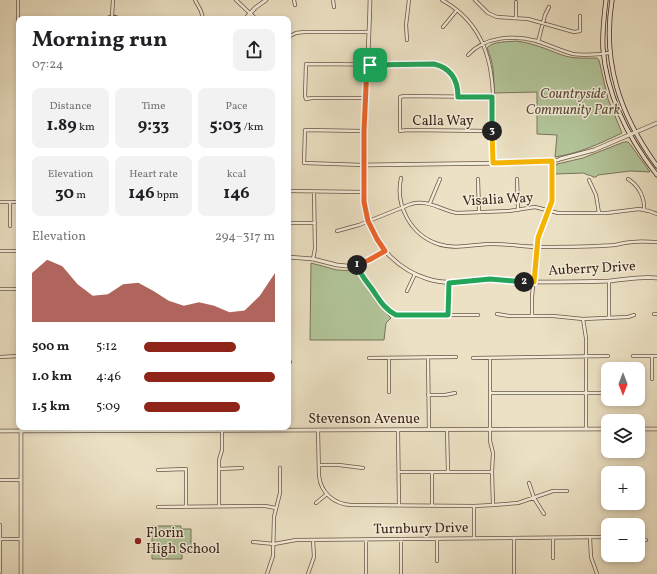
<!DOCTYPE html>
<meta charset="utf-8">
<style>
body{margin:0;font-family:Vollkorn,serif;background:#f2f2f2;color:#202124;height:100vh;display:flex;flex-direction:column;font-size:15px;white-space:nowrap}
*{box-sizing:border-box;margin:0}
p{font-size:13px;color:#757577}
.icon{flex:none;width:22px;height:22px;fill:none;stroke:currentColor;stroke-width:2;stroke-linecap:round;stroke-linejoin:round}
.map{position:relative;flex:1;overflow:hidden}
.panel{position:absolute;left:16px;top:16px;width:275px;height:414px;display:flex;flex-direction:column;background:#fff;border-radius:8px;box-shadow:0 2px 6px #0003}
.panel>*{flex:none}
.needle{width:26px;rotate:180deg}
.tools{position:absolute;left:601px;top:362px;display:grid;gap:8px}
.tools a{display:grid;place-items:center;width:44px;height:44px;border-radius:8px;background:#fff;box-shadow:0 2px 6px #0003;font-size:20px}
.pin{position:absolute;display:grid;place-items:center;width:34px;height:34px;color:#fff;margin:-17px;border-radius:8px;box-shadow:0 2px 6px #0006}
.km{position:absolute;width:20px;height:20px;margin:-10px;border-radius:50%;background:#222;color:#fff;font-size:11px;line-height:20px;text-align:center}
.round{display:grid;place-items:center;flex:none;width:42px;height:42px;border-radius:8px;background:#f2f2f2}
.headline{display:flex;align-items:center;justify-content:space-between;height:68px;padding:0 16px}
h1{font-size:22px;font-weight:700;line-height:30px}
.figures{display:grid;grid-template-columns:repeat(3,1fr);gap:6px;height:68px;padding:4px 16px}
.figures div{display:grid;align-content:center;border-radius:8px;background:#f2f2f2;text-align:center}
.figures b{font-size:17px;font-weight:700}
.figures small{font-size:11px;font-weight:400}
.figures p{font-size:11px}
.chart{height:112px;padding:8px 16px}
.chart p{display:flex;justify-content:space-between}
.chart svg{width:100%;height:72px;margin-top:4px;fill:#8f2418;opacity:.7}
ul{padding:0 16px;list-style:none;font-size:13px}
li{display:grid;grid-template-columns:64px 48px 1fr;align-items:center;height:30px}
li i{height:10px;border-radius:5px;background:#8f2418}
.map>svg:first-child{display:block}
.green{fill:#b2c499;stroke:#78745a}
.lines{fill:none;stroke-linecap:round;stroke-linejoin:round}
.minor-casing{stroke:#6a5444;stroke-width:4}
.tertiary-casing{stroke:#6a5444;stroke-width:4.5}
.secondary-casing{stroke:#3f251a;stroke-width:5}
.minor{stroke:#f3ecd9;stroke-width:2.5}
.tertiary{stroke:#f3ecd9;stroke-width:3}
.secondary{stroke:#f3ecd9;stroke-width:3.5}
.split-1-casing{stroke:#fff;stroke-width:8}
.split-2-casing{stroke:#fff;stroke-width:8}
.split-3-casing{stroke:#fff;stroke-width:8}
.split-4-casing{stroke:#fff;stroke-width:8}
.split-1{stroke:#f0652b;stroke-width:5}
.split-2{stroke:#22a559;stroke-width:5}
.split-3{stroke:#f5b400;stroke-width:5}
.split-4{stroke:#22a559;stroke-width:5}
.poi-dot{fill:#8f2418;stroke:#f3ecd9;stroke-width:1.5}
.labels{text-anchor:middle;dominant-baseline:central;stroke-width:3;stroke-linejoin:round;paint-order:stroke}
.park-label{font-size:14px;font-style:italic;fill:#5c4d3a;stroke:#f3ecd9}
.street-label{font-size:14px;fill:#3f251a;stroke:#f3ecd9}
.poi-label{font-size:14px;fill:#3f251a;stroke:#f3ecd9;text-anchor:start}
</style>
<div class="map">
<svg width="657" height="574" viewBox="0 0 657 574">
<rect width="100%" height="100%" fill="#ece1c4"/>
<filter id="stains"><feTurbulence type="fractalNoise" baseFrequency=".005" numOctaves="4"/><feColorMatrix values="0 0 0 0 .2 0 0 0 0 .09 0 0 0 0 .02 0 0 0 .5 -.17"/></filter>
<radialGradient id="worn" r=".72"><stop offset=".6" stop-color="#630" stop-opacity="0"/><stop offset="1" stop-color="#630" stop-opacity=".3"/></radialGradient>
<path class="green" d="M516,41C533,43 546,49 562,55C573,59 586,58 597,58L599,60L608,99L622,133C599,144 580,153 555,157L557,135L537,134V92L494,93C494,77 494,63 487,48C492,41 508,42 516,41Z
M624,142H628L630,144L650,172L630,171L598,175L596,177H593C590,174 587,176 584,173L555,174V167L557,164L583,158Z
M311,263L337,270L356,271L378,304L391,318L386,323L384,340H310Z
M152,526H181V529H191V553H182V559H152Z"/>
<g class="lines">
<defs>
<path id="minor" d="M18,0V153
M195,0L201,11L203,19
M236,0L256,19
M294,0L295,5
M333,0L334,7
M442,0C505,35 492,102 493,163
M475,0L488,13L497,17L528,19L574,32L580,31V16
M516,2V18
M112,16L113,0
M58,19H63
M105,19L112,16L121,19
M443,27L457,10
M288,37L296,33L304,32H369
M407,40L406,25L409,0
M538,42L545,15L549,7
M468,55C485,36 514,35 537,41C549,45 561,51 573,54C585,56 598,54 610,53
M365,98H312L306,99L305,96L306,64L437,65C453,70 458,82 458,97
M364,131L305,130L304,163L364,165
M492,131L407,130L400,131V97L404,96L492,97
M401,178C395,206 411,235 438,244C456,250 474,244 493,244C509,244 525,247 541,247C566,247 590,247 615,245C621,244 626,242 633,242C641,241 649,242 657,242
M478,179L479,211
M517,179L518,210
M628,179C638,185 645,197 644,210
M589,180L596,195L599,213
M288,191L364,192
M0,202H19
M430,203L440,179
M288,223H315
M10,226V202
M337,231L359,225L411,204C428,199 441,210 457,213L509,211L535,207L558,213H607L639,209L649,211L657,214
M0,251H19
M313,259L315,249L314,192
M356,265L362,277L380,302L395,315H478
M609,281V317
M0,289H19
M407,291L415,274
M497,314L509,316H553L583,319L628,317L634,315
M654,314H657
M447,315L449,283
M532,316V297L537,243L540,230L552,201V161
M583,319L586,338V429
M633,356H657
M652,356V379
M0,357L19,356
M428,357L429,430
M369,358L456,357
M389,358V392
M473,358L608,356
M288,362H290
M490,393H608
M428,395H445L455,393
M318,430L319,476C321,493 334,504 351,505L474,506
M398,430L399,505
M447,430L448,471
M319,465H339L363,468
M219,469L242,468
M158,470L186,469V507
M399,472H492L493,453L490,441V358
M432,472V505
M0,480H21
M529,483L534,498L544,514
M316,503L327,494
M493,505L518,503L553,491H567
M219,506V460L222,450V430
M158,507L265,506L276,508
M0,525V572
M638,537L646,540
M474,538V506L493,505L492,472
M514,538V574
M590,538L591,557L597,574
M0,539H21
M401,539V574
M437,539V561
M366,540V574
M253,542L274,544L296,540L608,537
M553,558V538
M267,574L273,556L274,517L280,493V468
M308,574L314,557L313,540"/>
<path id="tertiary" d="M370,0C369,54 364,109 364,163C364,182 362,202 368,220C376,248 401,271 428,279C451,286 469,280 491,279C505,279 519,282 533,282C558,282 584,282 609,281C625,280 640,276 657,278
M245,19L255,8L266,0
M364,165L511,163L558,160L560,159L594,150L657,123
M288,257L313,259L337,265L347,266L363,263L385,251
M21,427V574
M638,429H657
M0,431L608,429"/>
<path id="secondary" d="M606,0C604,16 602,33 603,49C607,97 628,138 657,175
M612,0C602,63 620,115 657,166"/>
</defs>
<use href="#minor" class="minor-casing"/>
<use href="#tertiary" class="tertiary-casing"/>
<use href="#secondary" class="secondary-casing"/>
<use href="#minor" class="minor"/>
<use href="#tertiary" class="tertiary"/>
<use href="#secondary" class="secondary"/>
</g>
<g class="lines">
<defs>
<path id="split-1" d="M357,265L369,260L385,251L377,239L368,221L364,202V131L367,65H370"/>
<path id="split-2" d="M357,265C360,274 366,281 372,289C379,299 384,309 396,315H448L449,283L490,279L524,282"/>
<path id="split-3" d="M492,131L493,163L552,161V201L538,238L534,282H524"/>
<path id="split-4" d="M370,65L434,64C451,68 458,80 458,97H492V131"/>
</defs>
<use href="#split-1" class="split-1-casing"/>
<use href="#split-2" class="split-2-casing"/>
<use href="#split-3" class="split-3-casing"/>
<use href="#split-4" class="split-4-casing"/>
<use href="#split-1" class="split-1"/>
<use href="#split-2" class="split-2"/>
<use href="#split-3" class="split-3"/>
<use href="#split-4" class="split-4"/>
</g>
<circle class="poi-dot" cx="138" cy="541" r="4"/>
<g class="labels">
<g class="park-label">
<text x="573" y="94">Countryside<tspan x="573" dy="16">Community Park</tspan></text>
</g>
<g class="street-label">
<text x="443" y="121">Calla Way</text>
<text transform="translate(498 200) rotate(-3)">Visalia Way</text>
<text transform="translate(592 269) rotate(-3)">Auberry Drive</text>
<text x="364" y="419">Stevenson Avenue</text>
<text transform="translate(421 529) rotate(-1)">Turnbury Drive</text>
</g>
<g class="poi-label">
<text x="146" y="533">Florin<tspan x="146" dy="16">High School</tspan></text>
</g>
</g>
<rect width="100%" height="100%" filter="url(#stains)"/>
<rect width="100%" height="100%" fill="url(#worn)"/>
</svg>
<div class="tools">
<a><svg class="needle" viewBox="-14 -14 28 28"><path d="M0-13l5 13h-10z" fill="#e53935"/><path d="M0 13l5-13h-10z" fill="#757577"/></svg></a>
<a><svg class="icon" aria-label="layers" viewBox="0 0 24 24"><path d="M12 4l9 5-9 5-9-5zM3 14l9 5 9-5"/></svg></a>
<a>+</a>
<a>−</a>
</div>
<div class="pin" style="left:370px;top:65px;background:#1e9e55"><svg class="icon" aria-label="arrive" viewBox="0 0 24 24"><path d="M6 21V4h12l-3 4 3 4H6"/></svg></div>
<b class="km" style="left:357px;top:265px">1</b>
<b class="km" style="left:524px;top:282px">2</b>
<b class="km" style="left:492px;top:131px">3</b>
<section class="panel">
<div class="headline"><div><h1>Morning run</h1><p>07:24</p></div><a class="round"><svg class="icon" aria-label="share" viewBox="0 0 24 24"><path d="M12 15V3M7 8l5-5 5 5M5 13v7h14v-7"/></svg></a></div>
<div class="figures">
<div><p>Distance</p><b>1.89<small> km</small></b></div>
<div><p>Time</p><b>9:33</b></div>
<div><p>Pace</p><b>5:03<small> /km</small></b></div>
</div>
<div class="figures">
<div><p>Elevation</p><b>30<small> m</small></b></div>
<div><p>Heart rate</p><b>146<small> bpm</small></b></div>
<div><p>kcal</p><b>146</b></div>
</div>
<div class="chart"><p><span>Elevation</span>294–317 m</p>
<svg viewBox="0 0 160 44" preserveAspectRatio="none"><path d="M0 44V14L10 6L20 10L30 21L40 28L50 27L60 21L70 20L80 25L90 31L100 34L110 32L120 34L130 38L140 37L150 28L160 14V44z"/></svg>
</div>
<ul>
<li><b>500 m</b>5:12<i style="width:70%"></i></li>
<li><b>1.0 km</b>4:46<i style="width:100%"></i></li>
<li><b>1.5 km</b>5:09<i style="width:73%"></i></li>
</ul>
</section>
</div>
